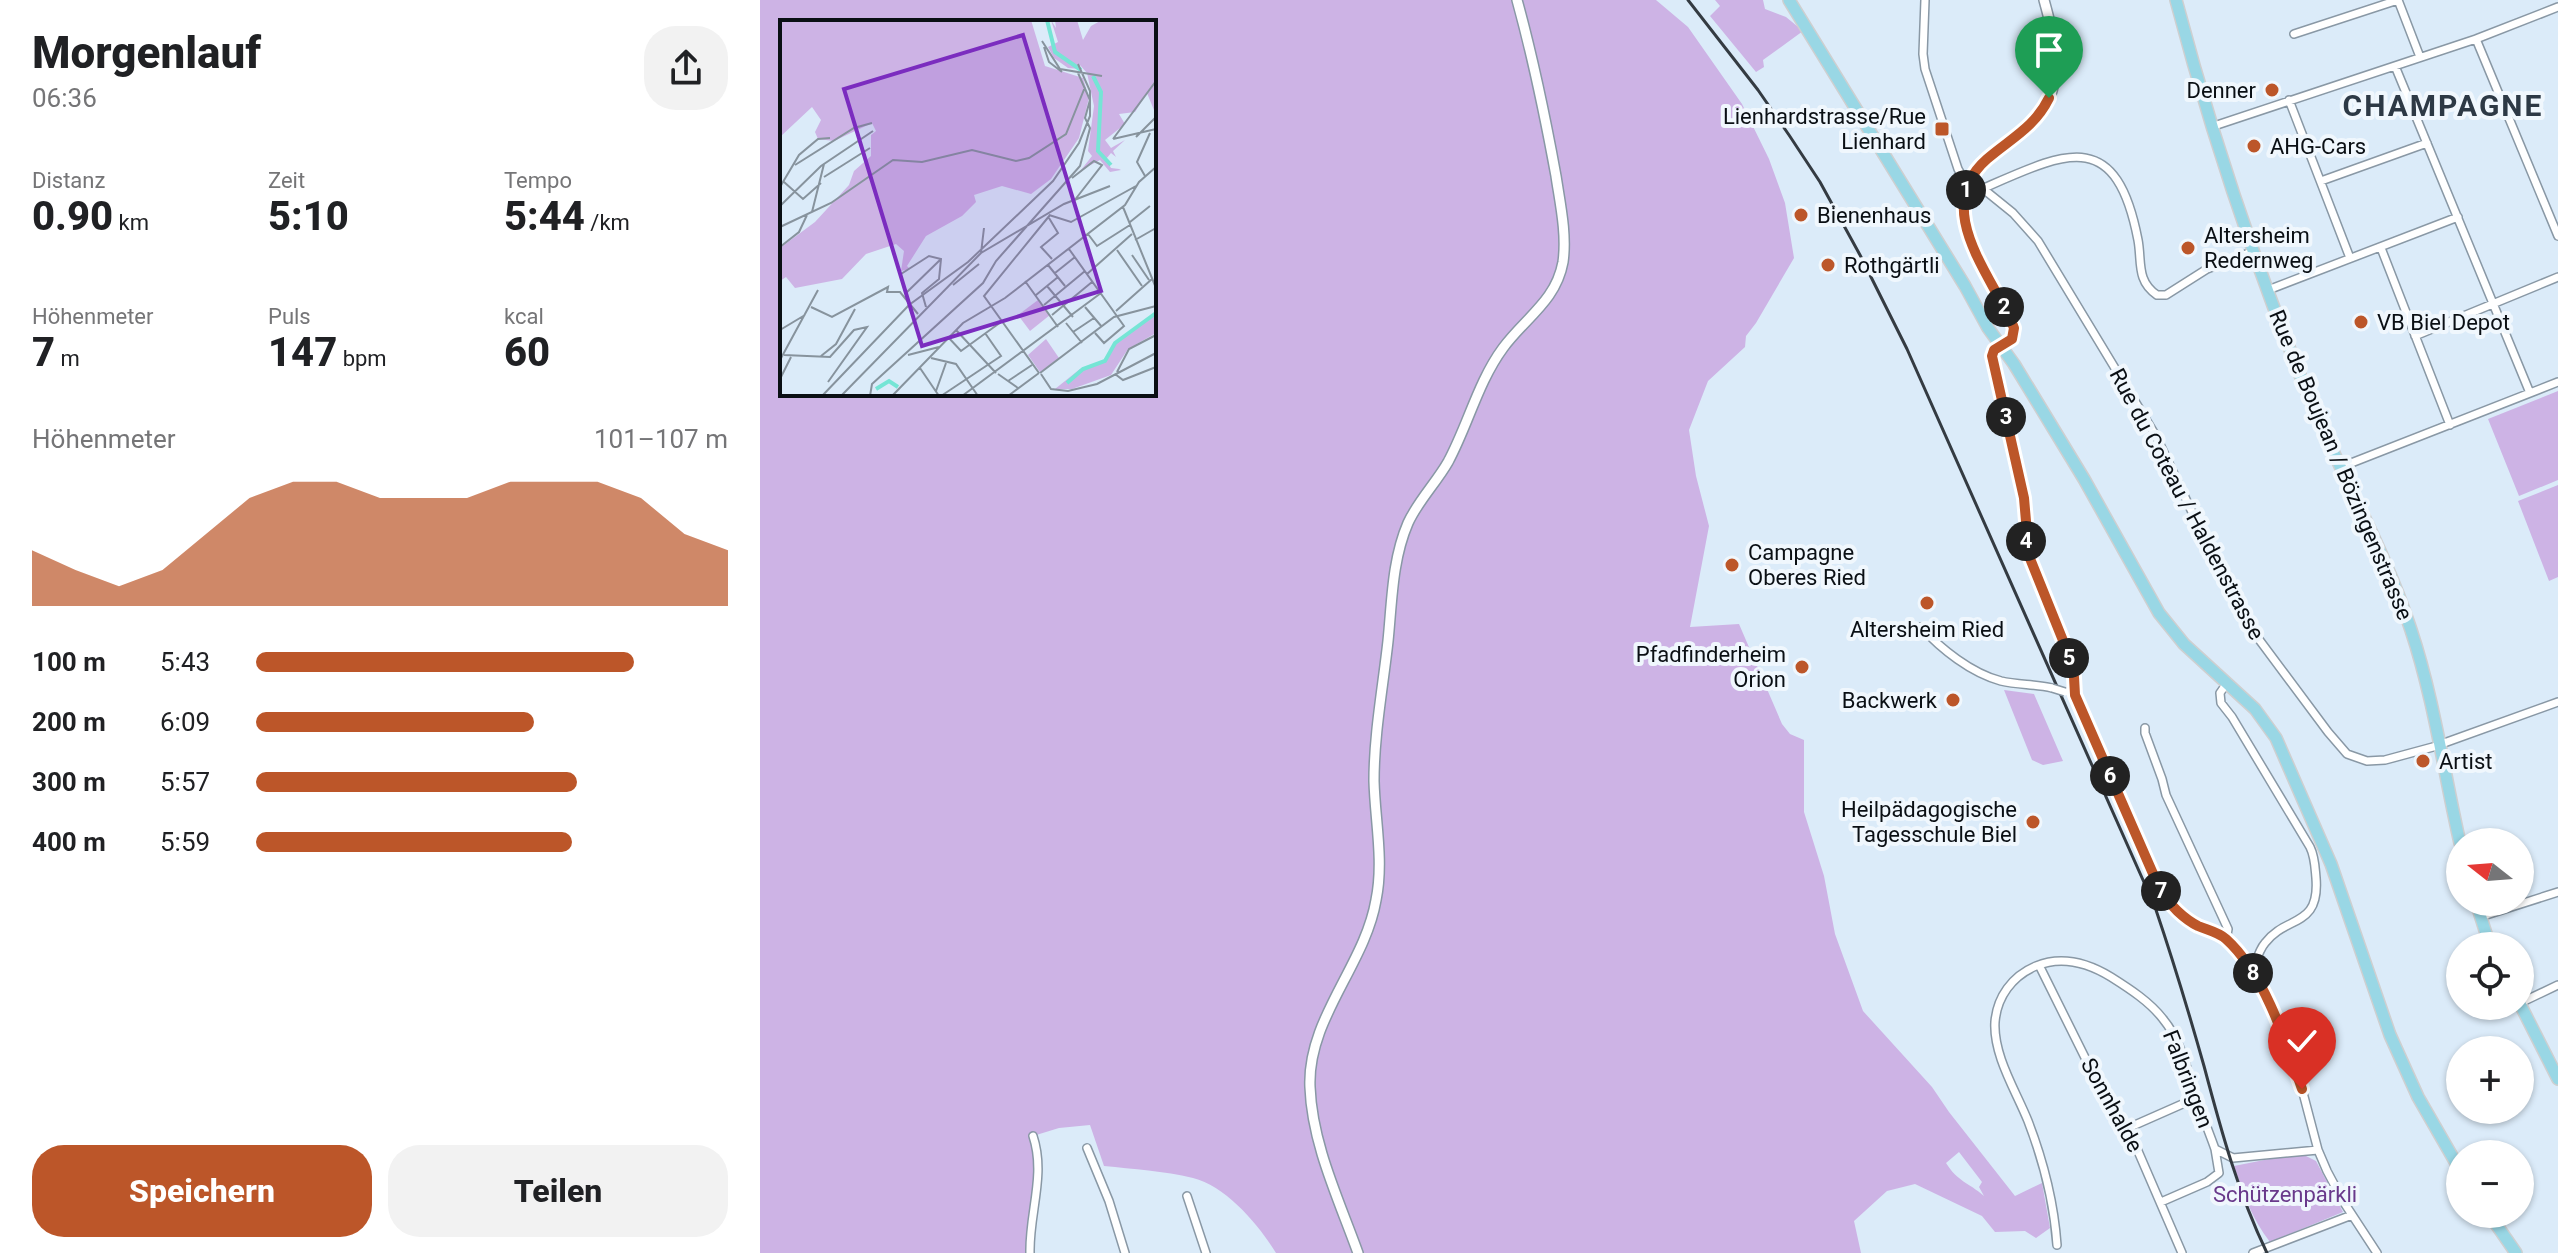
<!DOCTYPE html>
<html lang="de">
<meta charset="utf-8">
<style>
body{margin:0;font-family:Roboto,sans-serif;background:#f2f2f2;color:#202124;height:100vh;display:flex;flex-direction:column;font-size:30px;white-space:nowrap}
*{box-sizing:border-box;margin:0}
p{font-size:26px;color:#757577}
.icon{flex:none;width:44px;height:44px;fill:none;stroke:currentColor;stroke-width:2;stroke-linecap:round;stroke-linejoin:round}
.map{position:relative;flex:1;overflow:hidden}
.drawer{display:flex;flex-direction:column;background:#fff;width:760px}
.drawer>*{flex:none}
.needle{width:52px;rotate:287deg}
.tools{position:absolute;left:1686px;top:828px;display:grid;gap:16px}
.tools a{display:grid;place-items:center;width:88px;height:88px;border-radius:50%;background:#fff;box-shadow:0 2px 6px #0004;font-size:40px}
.pin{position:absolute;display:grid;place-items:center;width:68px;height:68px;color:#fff;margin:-82px -34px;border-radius:50% 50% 50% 0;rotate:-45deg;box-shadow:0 0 8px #0007}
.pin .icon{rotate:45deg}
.km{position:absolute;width:40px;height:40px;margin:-20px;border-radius:50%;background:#222;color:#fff;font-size:22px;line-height:40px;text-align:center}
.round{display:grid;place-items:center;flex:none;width:84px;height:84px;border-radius:32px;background:#f2f2f2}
.headline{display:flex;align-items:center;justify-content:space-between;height:136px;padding:0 32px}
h1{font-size:44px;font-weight:800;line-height:60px}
.stats{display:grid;grid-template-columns:repeat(3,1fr);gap:12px;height:136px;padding:8px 32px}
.stats div{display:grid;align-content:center}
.stats b{font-size:40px;font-weight:800}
.stats small{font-size:22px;font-weight:400}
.stats p{font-size:22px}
.chart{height:224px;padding:16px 32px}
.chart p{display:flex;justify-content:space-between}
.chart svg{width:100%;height:144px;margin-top:8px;fill:#bc5629;opacity:.7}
.cta{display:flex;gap:16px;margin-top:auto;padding:16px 32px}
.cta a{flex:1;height:92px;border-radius:32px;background:#bc5629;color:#fff;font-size:32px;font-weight:800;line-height:92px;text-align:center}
.cta a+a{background:#f2f2f2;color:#202124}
ul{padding:0 32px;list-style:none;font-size:26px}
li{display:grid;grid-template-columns:128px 96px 1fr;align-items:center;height:60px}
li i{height:20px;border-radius:10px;background:#bc5629}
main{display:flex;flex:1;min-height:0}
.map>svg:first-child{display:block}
.green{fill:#cdb3e5;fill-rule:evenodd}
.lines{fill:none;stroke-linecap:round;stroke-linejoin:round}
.minor-casing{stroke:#8998a5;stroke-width:10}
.tertiary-casing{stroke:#8998a5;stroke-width:12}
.primary-casing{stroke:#cecfd0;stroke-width:14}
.minor{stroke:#fff;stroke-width:7}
.tertiary{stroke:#fff;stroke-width:9}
.primary{stroke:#99d7e5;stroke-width:11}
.rail{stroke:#343b42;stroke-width:3}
.minor-bridge-casing{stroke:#8998a5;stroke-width:10;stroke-linecap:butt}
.minor-bridge{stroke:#fff;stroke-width:7}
.route-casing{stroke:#fff;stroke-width:16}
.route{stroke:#bc5629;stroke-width:10}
.poi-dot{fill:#bc5629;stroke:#f0f7fd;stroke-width:3}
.labels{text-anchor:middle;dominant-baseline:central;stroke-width:8;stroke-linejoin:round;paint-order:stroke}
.poi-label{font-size:22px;fill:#0a0f14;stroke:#f0f7fd;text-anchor:start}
.street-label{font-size:22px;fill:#0a0f14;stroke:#f0f7fd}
.park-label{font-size:22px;fill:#69398b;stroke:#f0f7fd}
.district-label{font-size:30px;font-weight:bold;letter-spacing:2px;fill:#2d3945;stroke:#f0f7fd}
.inset-river{fill:none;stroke:#75e5d5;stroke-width:4}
.inset-road{fill:none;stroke:#87939d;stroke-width:2}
.view{fill:#7b2cbf;fill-opacity:0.15;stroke:#7b2cbf;stroke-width:4}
.inset-edge{fill:none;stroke:#0a0f14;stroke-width:4}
</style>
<main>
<section class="drawer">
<div class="headline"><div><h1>Morgenlauf</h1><p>06:36</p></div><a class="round"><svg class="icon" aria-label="share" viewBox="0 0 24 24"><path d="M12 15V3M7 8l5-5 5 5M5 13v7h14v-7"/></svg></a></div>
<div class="stats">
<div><p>Distanz</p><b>0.90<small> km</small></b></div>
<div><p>Zeit</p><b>5:10</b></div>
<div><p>Tempo</p><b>5:44<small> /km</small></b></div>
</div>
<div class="stats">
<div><p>Höhenmeter</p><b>7<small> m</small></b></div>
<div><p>Puls</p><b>147<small> bpm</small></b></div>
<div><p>kcal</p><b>60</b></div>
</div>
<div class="chart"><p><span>Höhenmeter</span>101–107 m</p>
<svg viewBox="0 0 160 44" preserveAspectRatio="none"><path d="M0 44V27L10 33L20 38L30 33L40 22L50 11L60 6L70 6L80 11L90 11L100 11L110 6L120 6L130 6L140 11L150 22L160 27V44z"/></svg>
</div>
<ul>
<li><b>100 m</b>5:43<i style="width:80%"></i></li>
<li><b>200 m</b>6:09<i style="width:59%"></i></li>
<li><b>300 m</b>5:57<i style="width:68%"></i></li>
<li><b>400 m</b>5:59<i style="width:67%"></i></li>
</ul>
<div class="cta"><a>Speichern</a><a>Teilen</a></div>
</section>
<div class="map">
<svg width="1798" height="1253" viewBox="0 0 1798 1253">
<rect width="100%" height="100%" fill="#dbebf9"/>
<path class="green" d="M0,0H896L928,27L982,104L1009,159L1025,203L1034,258L996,323L986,336L985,347L948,381L929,430L936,476L949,526L930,627L979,624L1022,724L1030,734L1044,740V812L1064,876L1075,934L1103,1011L1172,1087L1189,1112L1255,1196L1282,1183L1290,1228L1276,1238L1265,1231L1235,1232L1222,1216L1155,1184L1127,1191L1094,1221L1101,1253H516C499,1225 466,1186 433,1178C404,1171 373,1169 344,1166L330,1125L299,1128L273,1136L279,1157L270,1253H0ZM22,22H394V394H22ZM1199,1152L1222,1182L1219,1187L1224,1196C1208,1182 1198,1182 1186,1163Z
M955,0H1003L1005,9L1026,17L1043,31L1003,60L1004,67L996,72L950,16L960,6Z
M1798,391V480L1759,496L1728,419Z
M1798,485V577L1789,581L1758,501Z
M1244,690L1274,694L1303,761L1283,765L1272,760Z
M1540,1153L1556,1161L1583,1212L1510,1242C1492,1219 1483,1193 1474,1166Z"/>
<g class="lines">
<defs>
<path id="minor" d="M1165,0L1163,54L1165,69L1198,169L1202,176L1209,182
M1534,34L1638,0L1660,57
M1716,39L1798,236
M1635,66L1770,393
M1529,100L1590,258
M1451,127L1716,39L1798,7
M1211,179L1253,213L1278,241L1396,436L1467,586L1489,626L1568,732L1587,754L1607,761L1625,760L1673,747L1798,702
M1561,181L1667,143
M1224,188C1306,152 1356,126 1378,240C1382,261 1376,281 1397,295H1406L1447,269L1494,251
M1621,248L1690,425
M1508,290L1698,217
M1655,336L1798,277
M1240,345L1234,350L1232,356L1264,498L1269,556L1306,648L1314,677L1315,695L1401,892L1408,902L1435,924L1466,940L1492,973L1523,1032L1542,1089L1558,1150L1567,1171L1583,1201L1617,1253
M1581,467L1798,382
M1161,627C1181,649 1211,673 1241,681C1258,685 1275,684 1292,688
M1467,683L1460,693L1461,703L1472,717L1550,847C1555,857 1555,867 1556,878C1560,928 1526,915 1505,943C1498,951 1496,963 1492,973
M1385,728V733L1402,779L1406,795L1468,929L1466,940
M1720,917L1798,892
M1279,965L1356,1120L1362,1127L1368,1128L1422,1253
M1760,1003L1798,985
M1368,1128L1436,1098
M327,1148L349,1201L365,1253
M427,1196L446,1253
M1401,1202L1447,1182L1459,1173L1455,1149
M1297,1245C1294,1203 1283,1160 1268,1121C1256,1091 1233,1055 1235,1022C1237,997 1252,976 1276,966C1303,955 1328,963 1351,977C1370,989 1390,1002 1403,1019C1422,1042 1427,1070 1436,1098C1442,1115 1449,1132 1455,1149L1473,1158L1558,1150
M270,1253C269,1213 286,1175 273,1136
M1493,1253L1592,1215"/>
<path id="tertiary" d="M1240,345L1252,339L1254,328C1240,293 1208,254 1204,216C1197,154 1276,144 1292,91C1301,61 1292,29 1284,0
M598,1253C579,1200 552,1144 550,1087C547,1019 605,965 616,900C624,861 615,820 614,781C614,734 623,687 628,641C632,602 632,560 648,523C658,501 676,483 688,462C708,425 718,382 743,348C765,318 796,301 803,262C807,234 800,203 796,176C785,116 773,58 757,0"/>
<path id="primary" d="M1029,0L1205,286L1228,328L1254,364L1324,479L1399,613L1424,644L1495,709L1516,738L1571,864L1630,1035L1658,1097L1700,1170
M1416,0C1450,129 1492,256 1542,380C1575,465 1623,544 1651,630C1674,699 1684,773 1700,843
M1716,902L1730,946
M1760,1004L1798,1079
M1729,1214L1756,1253"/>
</defs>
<use href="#minor" class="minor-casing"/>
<use href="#tertiary" class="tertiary-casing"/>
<use href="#primary" class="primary-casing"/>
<use href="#minor" class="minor"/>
<use href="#tertiary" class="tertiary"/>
<use href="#primary" class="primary"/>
<path class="rail" d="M928,0L998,90L1029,135L1060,182L1100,255L1147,349L1395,907C1413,960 1429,1013 1444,1066C1461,1130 1478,1193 1507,1253"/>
<defs>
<path id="minor-bridge" d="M1292,688L1305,692"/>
</defs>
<use href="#minor-bridge" class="minor-bridge-casing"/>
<use href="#minor-bridge" class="minor-bridge"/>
</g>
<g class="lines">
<defs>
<path id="route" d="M1289,98C1275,127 1250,139 1227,159C1170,209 1233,276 1254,328L1252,339L1234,350L1232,356L1264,498L1269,556L1306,648L1314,677L1315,695L1401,892C1410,905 1424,919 1438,926C1447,930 1458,932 1466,939C1504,973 1526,1042 1542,1089"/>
</defs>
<use href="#route" class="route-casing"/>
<use href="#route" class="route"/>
</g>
<g class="poi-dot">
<circle cx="1512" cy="90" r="8"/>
<rect x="1174" y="121" width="16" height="16" rx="4"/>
<circle cx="1494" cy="146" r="8"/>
<circle cx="1041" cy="215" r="8"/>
<circle cx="1428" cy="248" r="8"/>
<circle cx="1068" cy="265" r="8"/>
<circle cx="1601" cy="322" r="8"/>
<circle cx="972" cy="565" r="8"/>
<circle cx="1167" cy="603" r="8"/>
<circle cx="1042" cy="667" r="8"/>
<circle cx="1193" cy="700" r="8"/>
<circle cx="1663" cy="761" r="8"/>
<circle cx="1273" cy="822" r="8"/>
</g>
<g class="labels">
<g class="poi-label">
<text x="1496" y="90" text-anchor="end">Denner</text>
<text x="1166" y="116" text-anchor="end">Lienhardstrasse/Rue<tspan x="1166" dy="25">Lienhard</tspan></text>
<text x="1510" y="146">AHG-Cars</text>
<text x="1057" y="215">Bienenhaus</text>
<text x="1444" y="235">Altersheim<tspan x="1444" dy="25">Redernweg</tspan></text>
<text x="1084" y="265">Rothgärtli</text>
<text x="1617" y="322">VB Biel Depot</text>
<text x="988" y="552">Campagne<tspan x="988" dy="25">Oberes Ried</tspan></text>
<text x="1167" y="629" text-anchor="middle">Altersheim Ried</text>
<text x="1026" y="654" text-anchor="end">Pfadfinderheim<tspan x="1026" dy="25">Orion</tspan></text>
<text x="1177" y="700" text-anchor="end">Backwerk</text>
<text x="1679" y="761">Artist</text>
<text x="1257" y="809" text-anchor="end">Heilpädagogische<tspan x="1257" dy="25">Tagesschule Biel</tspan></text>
</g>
<g class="street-label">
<text transform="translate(1581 465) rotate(67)">Rue de Boujean / Bözingenstrasse</text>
<text transform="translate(1427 504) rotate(62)">Rue du Coteau / Haldenstrasse</text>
<text transform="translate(1428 1079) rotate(69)">Falbringen</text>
<text transform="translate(1352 1105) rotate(61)">Sonnhalde</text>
</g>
<g class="park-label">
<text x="1525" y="1194">Schützenpärkli</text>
</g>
<g class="district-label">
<text x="1683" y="105">CHAMPAGNE</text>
</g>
</g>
<g transform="translate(20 20)">
<rect width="376" height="376" fill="#dbebf9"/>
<path d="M0,0H251L265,46L303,58L309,78L299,118L271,159L251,174L222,166L194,175L196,182L182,196L146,216L127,246L130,249L121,251L124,231L116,224L86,234L62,259L15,268L6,257L0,261V228L35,202L69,165L74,151L91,136V115L96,111L92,103L54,121L38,119L35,112L41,100L32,87L0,117ZM271,0L276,8L275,0H297L303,20L311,6L322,0H376V95L367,73L355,92L339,94L345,104L325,120L331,128L345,120L333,131L336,137L331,133L326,139L331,148L339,149L341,150L330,152L320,140L301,150L312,136L308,131L314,86L307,53L299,44L300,49L288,48L274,38L268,27L278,22ZM258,280L270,295L250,311L238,295ZM376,293V313L348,329L331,355L292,369H275L300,349L323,341L336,321ZM266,319L279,338L260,352L248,335Z" fill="#cdb3e5"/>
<path class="inset-river" d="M267,0L275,32L301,50M313,56L321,72L318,131L331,145M287,363L303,349L325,341L335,323L376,293M96,369L109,361L118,367"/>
<path class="inset-road" d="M262,21L280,49L322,56M264,27L269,42L282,52M356,117L376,97M333,119L376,61M333,119L376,109M15,145L74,108L92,103M365,156L357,142L370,113M44,157L90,128M292,158L314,141L322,145L294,181M4,162L23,179L41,163M0,167L19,135L38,119L50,118M0,186L41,146L93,111M343,187L376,268M32,192L44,144M269,195L291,202L356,166M269,198L278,213L261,227L272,239M350,202L370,186M0,207L51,183L113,140L142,142L192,130L236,141L249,138L286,114L305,67M308,214L317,226L350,205M355,220L376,208M0,227L19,212L27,195M289,229L344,306L324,323L315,313M337,230L362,266M201,233L204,208M352,235L369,260M268,245L285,266M275,253L295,237M121,254L149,236L161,239L159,259L142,273L146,287M307,254L352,214M245,261L278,307M173,265L199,244M267,266L293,297M125,274L161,239M256,275L278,257M264,285L305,251M31,287L52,297L108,267L107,272H120L138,294M305,287L322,307M336,291L372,259M272,295L312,262M286,303L302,323M0,310L25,295M176,310L216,353M293,312L314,298M168,317L181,331L221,302M4,335L50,337L74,310L87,307L48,362M128,335L159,327M41,336L56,324L75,289M151,338L176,344L198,376M0,340L38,270M140,348L159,376M337,352L349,329L376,315M259,353L204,276L270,195M260,353L334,297L376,286M218,354L238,368M261,354L271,369L288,371L317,364L376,333M335,354L343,360L376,347M0,359L11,337M228,361L252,345M156,371L166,343M42,376L129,285L188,242L273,161L299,123L310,96V71L298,44M61,376L201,233L284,184L330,166M90,376L92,364L203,263L216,241L300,146L310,108L305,98L310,80L298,53M112,376L183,303L225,278L345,185L359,162L376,147M161,376L221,336L205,313M182,376L321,273M228,376L259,353"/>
<path class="view" d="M243,15L321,271L142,326L64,69Z"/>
<rect width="376" height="376" class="inset-edge"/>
</g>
</svg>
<div class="tools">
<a><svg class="needle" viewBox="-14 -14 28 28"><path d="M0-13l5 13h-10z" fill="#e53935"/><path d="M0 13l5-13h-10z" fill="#757577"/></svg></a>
<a><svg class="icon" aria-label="locate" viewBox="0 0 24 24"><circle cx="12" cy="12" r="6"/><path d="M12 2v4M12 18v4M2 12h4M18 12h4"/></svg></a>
<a>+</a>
<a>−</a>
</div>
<div class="pin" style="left:1289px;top:98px;background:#1e9e55"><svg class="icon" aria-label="arrive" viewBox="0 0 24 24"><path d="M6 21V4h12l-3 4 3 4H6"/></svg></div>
<div class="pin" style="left:1542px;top:1089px;background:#d93025"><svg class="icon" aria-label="check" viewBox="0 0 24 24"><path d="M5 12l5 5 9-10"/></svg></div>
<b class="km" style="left:1206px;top:190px">1</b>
<b class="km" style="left:1244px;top:307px">2</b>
<b class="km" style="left:1246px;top:417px">3</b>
<b class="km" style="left:1266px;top:541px">4</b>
<b class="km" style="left:1309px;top:658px">5</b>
<b class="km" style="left:1350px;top:776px">6</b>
<b class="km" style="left:1401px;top:891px">7</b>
<b class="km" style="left:1493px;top:973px">8</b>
</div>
</main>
